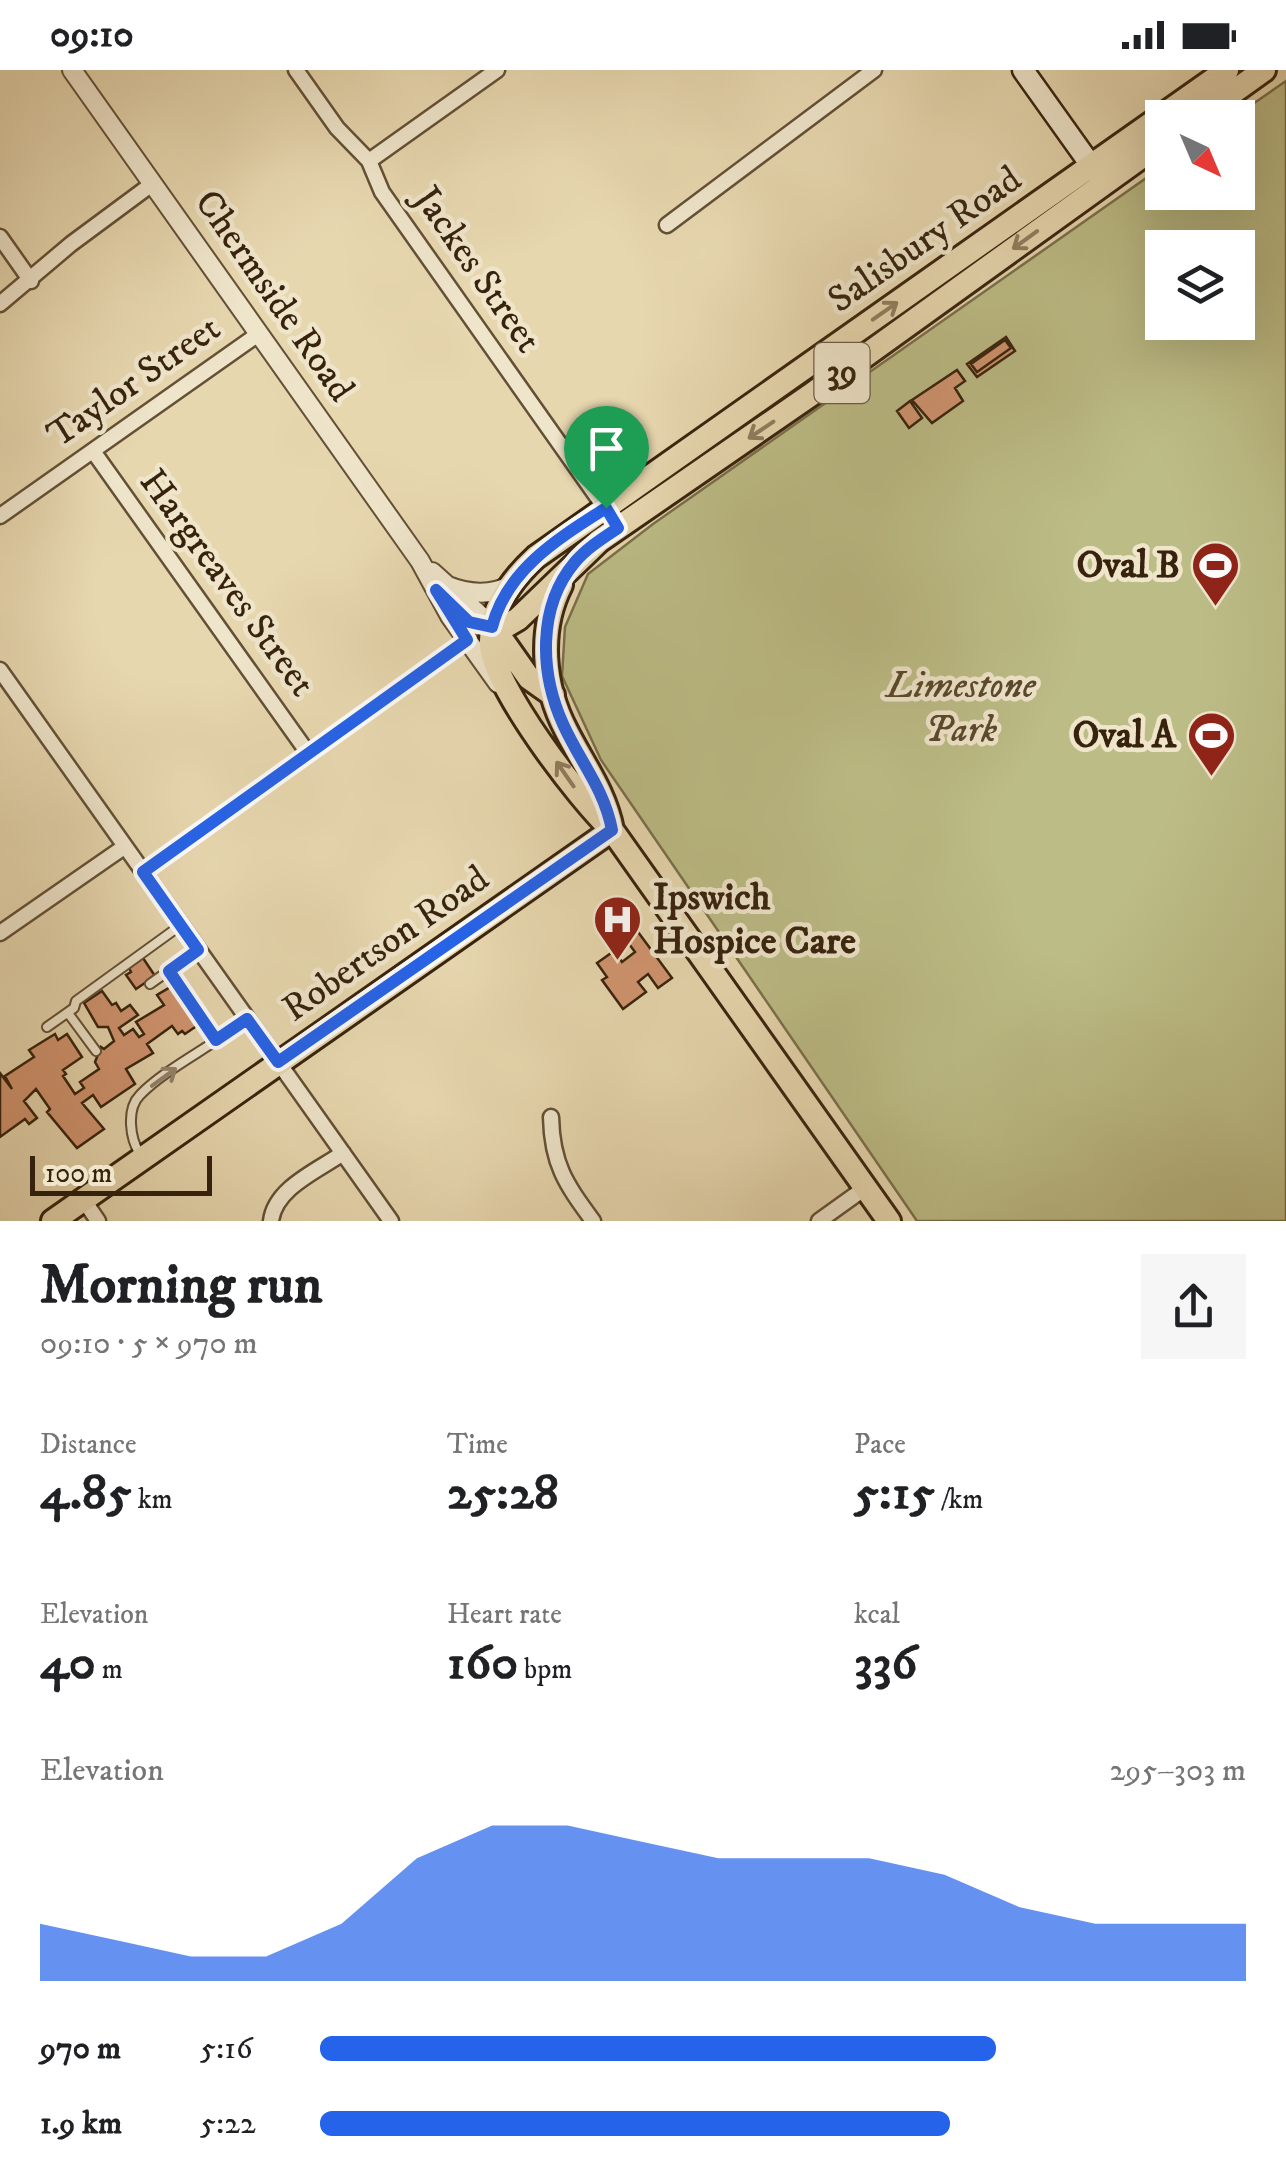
<!DOCTYPE html>
<meta charset="utf-8">
<style>
body{margin:0;font-family:"IM FELL DW Pica",serif;background:#f6f6f6;color:#202124;height:100vh;display:flex;flex-direction:column;font-size:38px;white-space:nowrap}
*{box-sizing:border-box;margin:0}
p{font-size:32px;color:#757577}
.icon{flex:none;width:55px;height:55px;fill:none;stroke:currentColor;stroke-width:2;stroke-linecap:round;stroke-linejoin:round}
.map{position:relative;height:1151px;overflow:hidden}
.panel{display:flex;flex-direction:column;background:#fff;flex:1}
.panel>*{flex:none}
.needle{width:65px;rotate:136deg}
.buttons{position:absolute;left:1145px;top:30px;display:grid;gap:20px}
.buttons a{display:grid;place-items:center;width:110px;height:110px;border-radius:0px;background:#fff;box-shadow:0 10px 40px #0002;font-size:50px}
.scale{position:absolute;left:30px;bottom:25px;width:182px;box-sizing:border-box;padding-left:10px;border:5px solid #37230d;border-top:0;font-size:28px;line-height:35px;white-space:nowrap;color:#37230d;-webkit-text-stroke:8px #efe5cb;paint-order:stroke}
.pin{position:absolute;display:grid;place-items:center;width:85px;height:85px;color:#fff;margin:-102px -42px;border-radius:50% 50% 50% 0;rotate:-45deg;box-shadow:0 0 10px #0007}
.pin .icon{rotate:45deg}
.round{display:grid;place-items:center;flex:none;width:105px;height:105px;border-radius:0px;background:#f6f6f6}
.head{display:flex;align-items:center;justify-content:space-between;height:170px;padding:0 40px}
h1{font-size:55px;font-weight:800;line-height:75px}
.metrics{display:grid;grid-template-columns:repeat(3,1fr);gap:15px;height:170px;padding:10px 40px}
.metrics div{display:grid;align-content:center}
.metrics b{font-size:50px;font-weight:800}
.metrics small{font-size:28px;font-weight:400}
.metrics p{font-size:28px}
.chart{height:280px;padding:20px 40px}
.chart p{display:flex;justify-content:space-between}
.chart svg{width:100%;height:180px;margin-top:10px;fill:#2563eb;opacity:.7}
ul{padding:0 40px;list-style:none;font-size:32px}
li{display:grid;grid-template-columns:160px 120px 1fr;align-items:center;height:75px}
li i{height:25px;border-radius:12px;background:#2563eb}
.status{display:flex;justify-content:space-between;align-items:center;height:70px;padding:0 50px;background:#fff;direction:ltr}
.status svg{height:28px;fill:currentColor}
.map>svg:first-child{display:block}
.green{fill:#bcbc86;stroke:#7a704a;stroke-width:2.5;fill-rule:evenodd}
.building{fill:#d19570;stroke:#37230d;stroke-width:2.5}
.lines{fill:none;stroke-linecap:round;stroke-linejoin:round}
.service-casing{stroke:#635036;stroke-width:12}
.minor-casing{stroke:#635036;stroke-width:19}
.tertiary-casing{stroke:#635036;stroke-width:22}
.secondary-casing{stroke:#37230d;stroke-width:25}
.primary-casing{stroke:#37230d;stroke-width:28}
.service{stroke:#efe5cb;stroke-width:8}
.minor{stroke:#efe5cb;stroke-width:14}
.tertiary{stroke:#efe5cb;stroke-width:18}
.secondary{stroke:#efe5cb;stroke-width:20}
.primary{stroke:#e7d7af;stroke-width:22}
.oneway{stroke:#8f7d5e}
.oneway2{stroke:#93846c}
.route-casing{stroke:#fff;stroke-width:20}
.route{stroke:#2563eb;stroke-width:12}
.labels{text-anchor:middle;dominant-baseline:central;stroke-width:9;stroke-linejoin:round;paint-order:stroke}
.shield{fill:#efe5cb;stroke:#6e5d46;stroke-width:2.5}
.shield-label{font-size:35px;font-weight:bold;fill:#37230d}
.street-label{font-size:38px;fill:#37230d;stroke:#efe5cb}
.poi-label{font-size:38px;font-weight:bold;fill:#37230d;stroke:#efe5cb;text-anchor:end}
.park-label{font-size:38px;font-style:italic;fill:#58492b;stroke:#efe5cb}
</style>
<div class="status"><b>09:10</b><svg viewBox="0 0 49 12"><path d="M0 12V9h3v3zM5 12V6h3v6zM10 12V3h3v9zM15 12V0h3v12zM26 1h20v11H26zM47 4h2v5h-2z"/></svg></div>
<div class="map">
<svg width="1286" height="1151" viewBox="0 0 1286 1151">
<rect width="100%" height="100%" fill="#e7d7af"/>
<filter id="stains"><feTurbulence type="fractalNoise" baseFrequency=".002" numOctaves="4"/><feColorMatrix values="0 0 0 0 .2 0 0 0 0 .09 0 0 0 0 .02 0 0 0 .5 -.17"/></filter>
<radialGradient id="worn" r=".72"><stop offset=".6" stop-color="#630" stop-opacity="0"/><stop offset="1" stop-color="#630" stop-opacity=".3"/></radialGradient>
<path class="green" d="M1286,11V1151H917L601,690L562,606L565,557L588,504L653,454L1162,97V122H1238V48L1234,47ZM1162,178H1238V252H1162Z"/>
<path class="building" d="M1006,267L1015,281L977,307L967,294Z
M1005,270L1011,278L977,302L971,294Z
M957,300L965,311L955,318L963,331L932,353L912,330Z
M910,331L922,348L909,358L897,341Z
M624,843L672,908L658,918L648,904L638,912L646,922L623,939L602,910L607,907L597,893L614,881L622,892L635,882L612,851Z
M143,888L155,906L136,919L126,905L131,902L129,898Z
M174,915L201,953L185,964L182,961L178,964L172,956L147,974L153,983L126,999L135,1014L101,1037L93,1025L82,1033L104,1059L77,1078L47,1042L50,1039L36,1019L24,1031L37,1048L29,1054L25,1049L0,1067V1003L12,1019L5,1006L34,987L29,980L55,964L58,970L67,964L82,987L63,1000L66,1004L63,1006L75,1024L84,1018L80,1012L99,999L95,992L101,977L104,979L114,971L108,957H98L84,933L102,921L112,935L116,933L121,941L130,935L138,945L119,958L124,965L133,959L139,967L144,964L136,952L164,935L157,925Z"/>
<g class="lines">
<defs>
<path id="service" d="M150,914L198,880
M68,943L96,981
M47,957L74,938L76,931L181,855
M217,970L247,949
M140,1084C130,1069 126,1039 140,1025C159,1005 193,986 217,970L169,901"/>
<path id="minor" d="M296,0L337,58L369,91L382,122L605,438
M369,91L497,0
M667,155L874,0
M0,167L31,211
M0,234L71,174L152,114
M93,381L308,683
M0,446L257,265
M0,600L391,1151
M143,802L467,570
M0,863L124,777
M551,1047C552,1095 566,1114 593,1151
M83,1129L98,1151
M271,1151C275,1118 317,1101 343,1083
M819,1151L865,1118"/>
<path id="tertiary" d="M72,0L420,491L450,546L498,613
M432,502L493,557
M448,516C467,524 492,526 511,515"/>
<path id="secondary" d="M1023,0L1100,108"/>
<path id="primary" d="M1197,48L1264,0
M561,515C538,560 543,616 566,660C583,694 605,722 612,760
M493,557L506,556L518,549L599,471L812,324L1162,72
M493,557L529,608L553,625
M53,1151L612,760
M889,1151L612,760C579,729 493,617 491,574C490,539 511,510 536,487L1227,0"/>
</defs>
<use href="#service" class="service-casing"/>
<use href="#minor" class="minor-casing"/>
<use href="#tertiary" class="tertiary-casing"/>
<use href="#secondary" class="secondary-casing"/>
<use href="#primary" class="primary-casing"/>
<use href="#service" class="service"/>
<use href="#minor" class="minor"/>
<use href="#tertiary" class="tertiary"/>
<use href="#secondary" class="secondary"/>
<use href="#primary" class="primary"/>
</g>
<defs><path id="oneway-shaft" d="M-6 0H5M1.5-3L5.5 0L1.5 3" fill="none" stroke-width="1.6" stroke-linecap="round" stroke-linejoin="round" transform="scale(2.5)"/></defs>
<g class="oneway">
<use href="#oneway-shaft" transform="translate(1025 170) rotate(144)"/>
<use href="#oneway-shaft" transform="translate(885 241) rotate(-35)"/>
<use href="#oneway-shaft" transform="translate(761 360) rotate(146)"/>
<use href="#oneway-shaft" transform="translate(565 704) rotate(-125)"/>
</g>
<use class="oneway2" href="#oneway-shaft" transform="translate(164 1007) rotate(-36)"/>
<g class="lines">
<defs>
<path id="route" d="M606,438L618,458C603,468 587,478 575,492C537,537 540,603 563,654C580,692 604,718 612,760L278,992L247,949L216,970L169,901L198,880L143,802L467,570L436,520L469,552L492,557C507,499 559,468 606,438Z"/>
</defs>
<use href="#route" class="route-casing"/>
<use href="#route" class="route"/>
</g>
<defs>
<symbol id="stadium-pin" viewBox="-11 -11 22 30"><path d="M0 17L-7.5 6A9.5 9.5 0 1 1 7.5 6Z" fill="#8f2418" stroke="#efe5cb"/><path d="M0-5a6.5 5 0 1 0 0 10a6.5 5 0 1 0 0-10ZM-3.5-1.8h7v3.6h-7Z" fill="#fff"/></symbol>
<symbol id="hospital-pin" viewBox="-11 -11 22 30"><path d="M0 17L-7.5 6A9.5 9.5 0 1 1 7.5 6Z" fill="#8f2418" stroke="#efe5cb"/><path d="M-5-5h3v3.5h4V-5h3V5h-3V1.5h-4V5h-3Z" fill="#fff"/></symbol>
</defs>
<g fill-rule="evenodd">
<use href="#stadium-pin" x="1188" y="468" width="55" height="75"/>
<use href="#stadium-pin" x="1184" y="638" width="55" height="75"/>
<use href="#hospital-pin" x="590" y="822" width="55" height="75"/>
</g>
<g class="labels">
<rect class="shield" x="814.5" y="273" width="55" height="60" rx="8"/>
<g class="shield-label">
<text x="842" y="303">39</text>
</g>
<g class="street-label">
<text transform="translate(925 170) rotate(-35)">Salisbury Road</text>
<text transform="translate(477 200) rotate(55)">Jackes Street</text>
<text transform="translate(274 226) rotate(55)">Chermside Road</text>
<text transform="translate(134 312) rotate(-35)">Taylor Street</text>
<text transform="translate(227 513) rotate(54)">Hargreaves Street</text>
<text transform="translate(386 874) rotate(-35)">Robertson Road</text>
</g>
<g class="poi-label">
<text x="1180" y="496">Oval B</text>
<text x="1176" y="666">Oval A</text>
<text x="653" y="828" text-anchor="start">Ipswich<tspan x="653" dy="44">Hospice Care</tspan></text>
</g>
<g class="park-label">
<text x="961" y="616">Limestone<tspan x="961" dy="44">Park</tspan></text>
</g>
</g>
<rect width="100%" height="100%" filter="url(#stains)"/>
<rect width="100%" height="100%" fill="url(#worn)"/>
</svg>
<div class="buttons">
<a><svg class="needle" viewBox="-14 -14 28 28"><path d="M0-13l5 13h-10z" fill="#e53935"/><path d="M0 13l5-13h-10z" fill="#757577"/></svg></a>
<a><svg class="icon" aria-label="layers" viewBox="0 0 24 24"><path d="M12 4l9 5-9 5-9-5zM3 14l9 5 9-5"/></svg></a>
</div>
<div class="scale">100 m</div>
<div class="pin" style="left:606px;top:438px;background:#1e9e55"><svg class="icon" aria-label="arrive" viewBox="0 0 24 24"><path d="M6 21V4h12l-3 4 3 4H6"/></svg></div>
</div>
<section class="panel">
<div class="head"><div><h1>Morning run</h1><p>09:10 · 5 × 970 m</p></div><a class="round"><svg class="icon" aria-label="share" viewBox="0 0 24 24"><path d="M12 15V3M7 8l5-5 5 5M5 13v7h14v-7"/></svg></a></div>
<div class="metrics">
<div><p>Distance</p><b>4.85<small> km</small></b></div>
<div><p>Time</p><b>25:28</b></div>
<div><p>Pace</p><b>5:15<small> /km</small></b></div>
</div>
<div class="metrics">
<div><p>Elevation</p><b>40<small> m</small></b></div>
<div><p>Heart rate</p><b>160<small> bpm</small></b></div>
<div><p>kcal</p><b>336</b></div>
</div>
<div class="chart"><p><span>Elevation</span>295–303 m</p>
<svg viewBox="0 0 160 44" preserveAspectRatio="none"><path d="M0 44V30L10 34L20 38L30 38L40 30L50 14L60 6L70 6L80 10L90 14L100 14L110 14L120 18L130 26L140 30L150 30L160 30V44z"/></svg>
</div>
<ul>
<li><b>970 m</b>5:16<i style="width:73%"></i></li>
<li><b>1.9 km</b>5:22<i style="width:68%"></i></li>
</ul>
</section>
